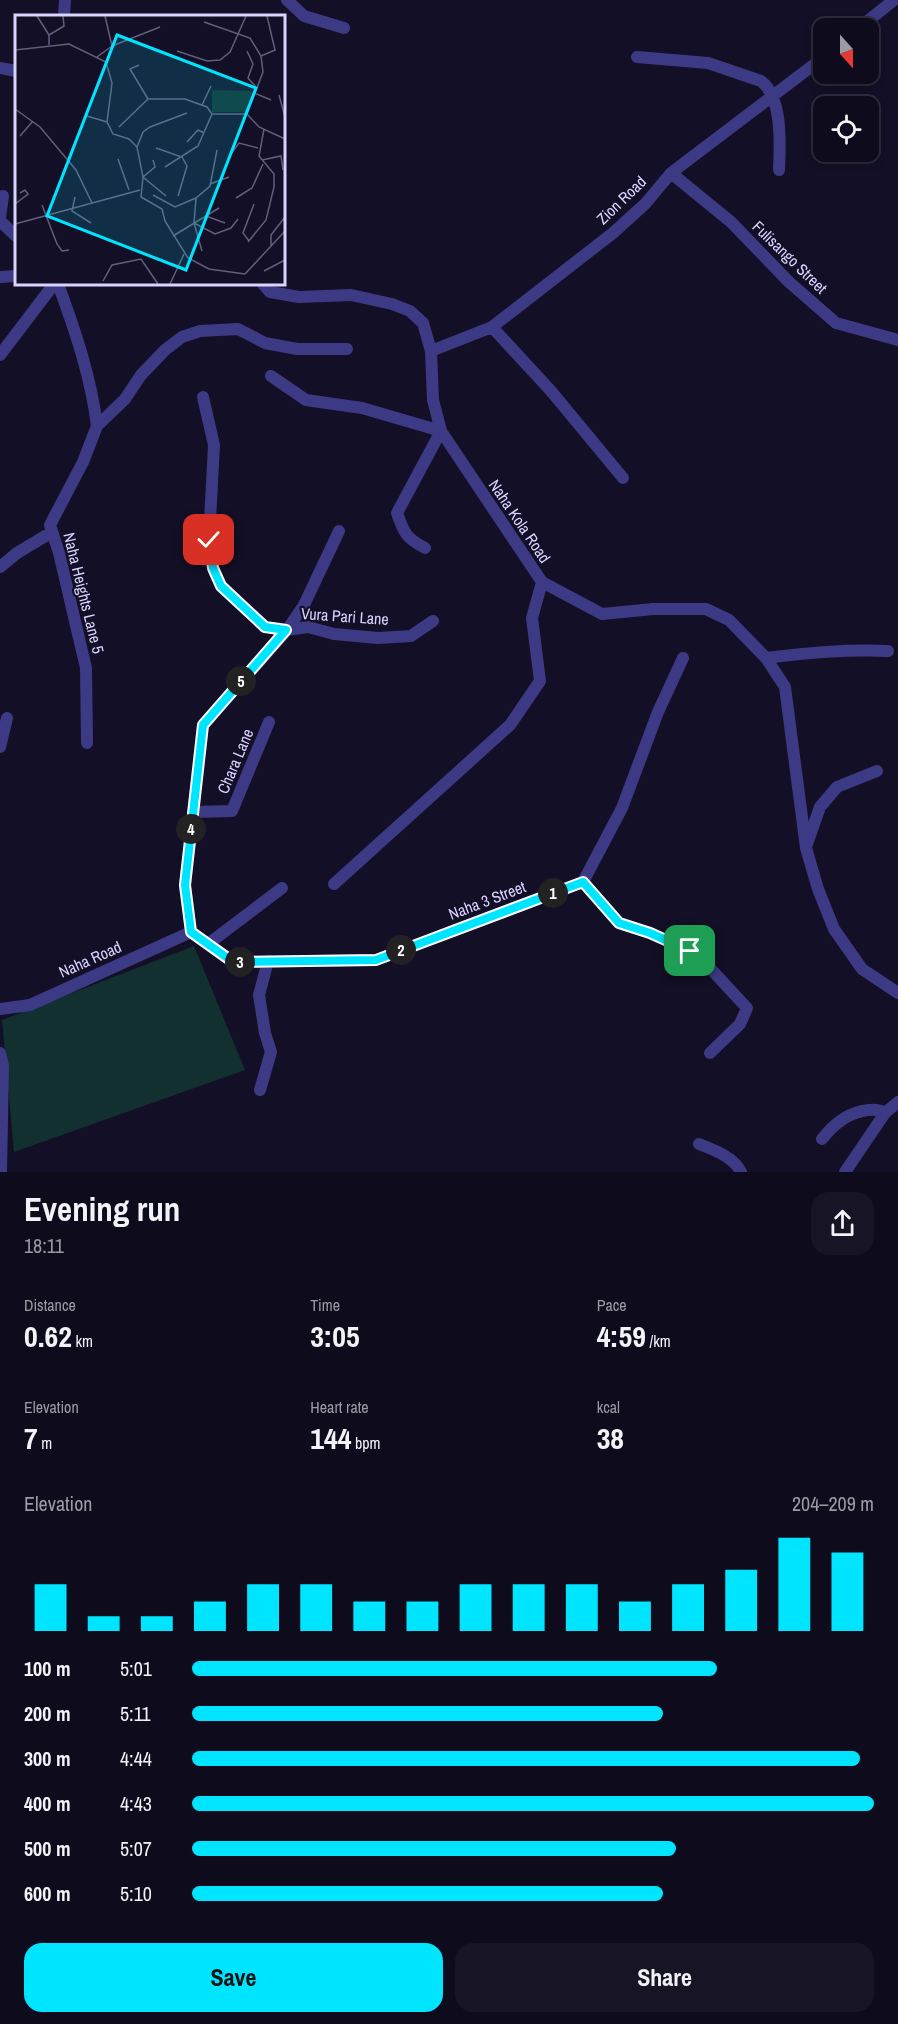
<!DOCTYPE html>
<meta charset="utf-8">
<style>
body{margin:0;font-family:"Archivo Narrow",sans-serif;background:#171425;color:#f1f3f6;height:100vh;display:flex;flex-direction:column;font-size:22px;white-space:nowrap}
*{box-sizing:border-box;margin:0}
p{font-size:20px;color:#9b9ba3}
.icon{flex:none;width:33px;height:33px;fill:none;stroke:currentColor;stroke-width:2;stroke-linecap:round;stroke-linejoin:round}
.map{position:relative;height:1172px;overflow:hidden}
.panel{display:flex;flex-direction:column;background:#0e0b1c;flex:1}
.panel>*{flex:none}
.needle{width:39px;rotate:159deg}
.fabs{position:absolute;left:813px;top:18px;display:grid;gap:12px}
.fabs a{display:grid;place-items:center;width:66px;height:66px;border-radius:12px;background:#0e0b1c;box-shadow:0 3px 9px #0003,0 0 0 2px #2e2b3b;font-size:30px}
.pin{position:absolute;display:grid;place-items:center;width:51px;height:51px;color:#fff;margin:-26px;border-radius:12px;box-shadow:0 3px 9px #0006}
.km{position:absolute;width:30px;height:30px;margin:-15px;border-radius:50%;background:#222;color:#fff;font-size:16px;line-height:30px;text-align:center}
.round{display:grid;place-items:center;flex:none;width:63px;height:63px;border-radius:18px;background:#171425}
.summary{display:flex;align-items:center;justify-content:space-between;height:102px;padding:0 24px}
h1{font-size:33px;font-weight:700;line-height:45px}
.metrics{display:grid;grid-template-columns:repeat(3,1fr);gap:9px;height:102px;padding:6px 24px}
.metrics div{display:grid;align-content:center}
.metrics b{font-size:30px;font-weight:700}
.metrics small{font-size:16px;font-weight:400}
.metrics p{font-size:16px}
.chart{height:168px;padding:12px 24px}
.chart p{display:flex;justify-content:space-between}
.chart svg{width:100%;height:108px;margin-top:6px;stroke:#00e5ff;stroke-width:6}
.button{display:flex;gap:12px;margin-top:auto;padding:12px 24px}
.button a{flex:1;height:69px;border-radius:18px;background:#00e5ff;color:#111;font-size:24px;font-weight:700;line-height:69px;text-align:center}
.button a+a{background:#171425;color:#f1f3f6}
ul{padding:0 24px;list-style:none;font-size:20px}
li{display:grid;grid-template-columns:96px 72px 1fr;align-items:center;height:45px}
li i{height:15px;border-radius:8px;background:#00e5ff}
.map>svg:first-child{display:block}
.green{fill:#12302f}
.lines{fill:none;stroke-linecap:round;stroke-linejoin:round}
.minor{stroke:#3d3a85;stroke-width:12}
.route-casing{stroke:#fff;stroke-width:12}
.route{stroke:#00e5ff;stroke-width:8}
.labels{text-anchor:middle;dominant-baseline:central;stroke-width:4.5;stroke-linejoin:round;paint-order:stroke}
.street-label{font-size:16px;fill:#d9d4ff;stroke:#130f26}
.inset-road{fill:none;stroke:#625e7d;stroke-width:1.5}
.view{fill:#00e5ff;fill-opacity:0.15;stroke:#00e5ff;stroke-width:3}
.inset-edge{fill:none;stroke:#d9d4ff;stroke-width:3}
</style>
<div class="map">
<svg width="898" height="1172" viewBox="0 0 898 1172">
<rect width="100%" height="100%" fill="#130f26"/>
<path class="green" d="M194,946L245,1070L14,1152L2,1020Z"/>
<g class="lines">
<path class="minor" d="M287,0L304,16L344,28
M64,16L65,0
M859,28L894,0
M637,57L708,63L761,81C783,98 780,145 779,170
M0,68L16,71
M671,173L731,222L789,282L836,323L898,340
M0,218L3,196
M0,221L16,236
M0,277L16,276
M58,284C75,330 91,377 97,426
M263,284L270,292L299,297L351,295L392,304L410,311L423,323L431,351L433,400L441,431L542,582L602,614L653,609H706L729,620L766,658L785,687L806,848L818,889L834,929L862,969L898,993
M492,327L551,391L623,478
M431,351L492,327L613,233L645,204L671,173L824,57
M0,355L54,284
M271,376L306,400L362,408L441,431L397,513C404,533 406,538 425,548
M203,397L214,445L209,540L213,568L221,586L265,627L287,630L308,627L334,634L378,638L411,636L433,621
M0,567L17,553L52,532
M766,658C807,653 846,649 888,651
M87,743L86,668L59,553L50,525L83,462L97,426L125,399L141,375L165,350L182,337L200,331L238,329L265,343L297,349H347
M0,747L7,718
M193,812L232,811L269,722
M807,844L820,807L837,787L877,771
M583,882L619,923L650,933L690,951L708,966L747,1008L740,1024L710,1053
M334,884L510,725L540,681L532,618L542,582
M191,932L233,962L376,960L583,882L622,808L658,712L683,658
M191,932L185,886L203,725L287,630L304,605L339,531
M208,944L282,888
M0,1009L30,1005L191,932
M0,1053L3,1066L1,1172
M260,1090L271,1052L265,1033L259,995L268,961
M822,1139C827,1133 833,1126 839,1122C850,1113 873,1105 885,1113
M699,1144C714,1150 734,1157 741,1172
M845,1172L885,1113L898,1102"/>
</g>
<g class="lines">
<defs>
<path id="route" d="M209,540L213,568L221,586L265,627L286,630L203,725L185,885L191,932L233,962L376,960L583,882L619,923L650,933L690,951"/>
</defs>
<use href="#route" class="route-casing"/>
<use href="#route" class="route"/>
</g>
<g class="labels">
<g class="street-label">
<text transform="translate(621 200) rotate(-44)">Zion Road</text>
<text transform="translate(790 257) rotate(44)">Fulisango Street</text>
<text transform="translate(520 521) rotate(56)">Naha Kola Road</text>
<text transform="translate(84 593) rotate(76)">Naha Heights Lane 5</text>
<text transform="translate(345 616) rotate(4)">Vura Pari Lane</text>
<text transform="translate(235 761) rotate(-67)">Chara Lane</text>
<text transform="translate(487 900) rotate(-21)">Naha 3 Street</text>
<text transform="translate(90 959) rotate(-24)">Naha Road</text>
</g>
</g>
<g transform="translate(15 15)">
<rect width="270" height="270" fill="#130f26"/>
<path d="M197,75L237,76L231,97H197Z" fill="#12302f"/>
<path class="inset-road" d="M22,1L34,20M189,7L235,23L246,41L248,57L232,99M34,30V20L49,11L48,1M97,31L145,12M0,35L54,29L91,47L97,68L92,107L98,119L114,124L122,132L128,162L126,182L147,194L150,206L173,243L194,254L230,259M162,36L192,46L205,45L215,37L231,1M232,36L238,49L233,63L241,72M246,41L260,35L252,1M82,42L97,31L90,1M124,50L115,54L133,84M239,78L256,85M264,80L270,102M187,90L196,71M0,94L25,112L61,155L77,188M197,99H232L244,112L270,124M72,101L92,107M104,112L133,84H170L192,92L197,99M5,121L18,106M172,127L183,115L189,118M122,132L128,117L135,112L172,98M141,133L167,142L172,151L163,181M213,143L224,128L243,133M103,144L114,175M138,145L140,152L128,162L151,181M247,145L266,141L268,155M150,152L183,131L197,99M195,169L214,162M138,180L160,192L181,183L195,171L202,135M60,182L57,196L76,208M181,183L179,208L187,236M221,183L237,173L248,149M0,189L13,179L10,175L5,178M27,190L42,229L47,236L54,235M191,201L210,208M179,208L200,219L216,213L223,204M0,209L125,175M158,221L204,193M234,226L228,218L239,189M233,227L251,205L259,172V159L244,141L249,114M256,231V220L270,202M249,256L270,245M230,259L270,216M88,266L97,250L126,244L143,269M155,269L169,239"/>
<path class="view" d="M102,20L241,73L171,255L32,201Z"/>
<rect width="270" height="270" class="inset-edge"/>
</g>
</svg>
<div class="fabs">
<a><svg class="needle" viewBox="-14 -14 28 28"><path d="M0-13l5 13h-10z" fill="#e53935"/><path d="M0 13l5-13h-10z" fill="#9b9ba3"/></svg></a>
<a><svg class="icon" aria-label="locate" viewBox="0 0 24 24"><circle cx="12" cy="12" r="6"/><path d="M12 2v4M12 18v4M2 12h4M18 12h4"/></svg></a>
</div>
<div class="pin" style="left:690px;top:951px;background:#1e9e55"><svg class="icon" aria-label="arrive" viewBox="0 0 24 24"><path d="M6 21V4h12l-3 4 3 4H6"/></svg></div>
<div class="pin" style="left:209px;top:540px;background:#d93025"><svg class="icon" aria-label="check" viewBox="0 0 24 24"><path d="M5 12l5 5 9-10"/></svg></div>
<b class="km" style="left:553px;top:893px">1</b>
<b class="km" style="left:401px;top:950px">2</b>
<b class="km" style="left:240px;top:962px">3</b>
<b class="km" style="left:191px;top:829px">4</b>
<b class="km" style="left:241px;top:681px">5</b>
</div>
<section class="panel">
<div class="summary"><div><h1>Evening run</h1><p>18:11</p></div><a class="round"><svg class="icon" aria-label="share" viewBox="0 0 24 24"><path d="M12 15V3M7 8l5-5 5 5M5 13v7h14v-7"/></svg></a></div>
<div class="metrics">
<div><p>Distance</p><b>0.62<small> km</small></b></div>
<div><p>Time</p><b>3:05</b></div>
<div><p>Pace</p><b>4:59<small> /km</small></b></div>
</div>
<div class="metrics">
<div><p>Elevation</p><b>7<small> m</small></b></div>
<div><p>Heart rate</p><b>144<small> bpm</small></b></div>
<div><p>kcal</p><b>38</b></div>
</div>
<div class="chart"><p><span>Elevation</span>204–209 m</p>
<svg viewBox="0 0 160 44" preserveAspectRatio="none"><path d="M5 44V25M15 44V38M25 44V38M35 44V32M45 44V25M55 44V25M65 44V32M75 44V32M85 44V25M95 44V25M105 44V25M115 44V32M125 44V25M135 44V19M145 44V6M155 44V12"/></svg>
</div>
<ul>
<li><b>100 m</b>5:01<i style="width:77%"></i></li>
<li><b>200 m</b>5:11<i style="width:69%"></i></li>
<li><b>300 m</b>4:44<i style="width:98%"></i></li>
<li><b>400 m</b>4:43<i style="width:100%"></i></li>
<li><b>500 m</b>5:07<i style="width:71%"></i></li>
<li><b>600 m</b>5:10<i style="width:69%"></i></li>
</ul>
<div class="button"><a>Save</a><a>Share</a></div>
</section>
